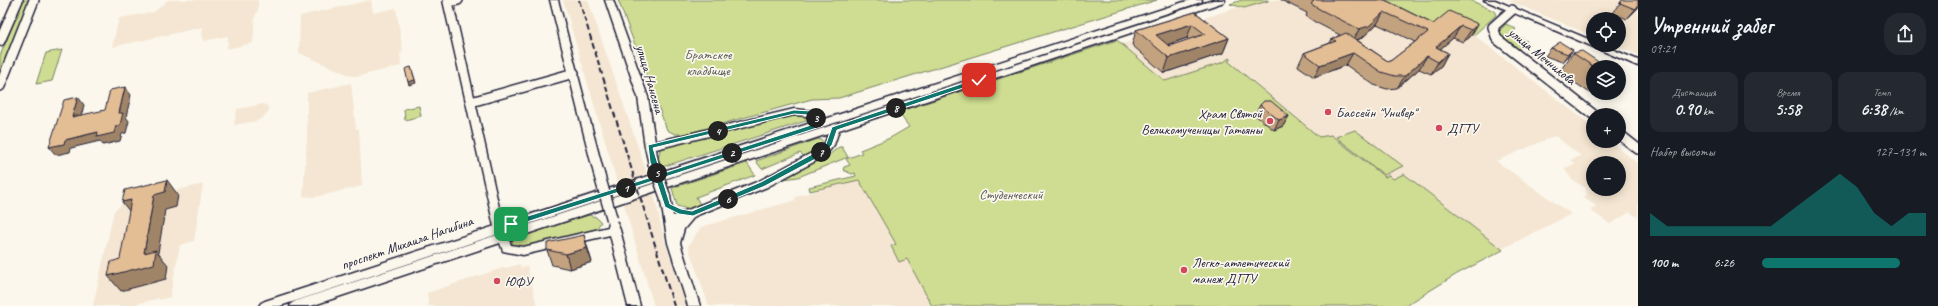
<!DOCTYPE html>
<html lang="ru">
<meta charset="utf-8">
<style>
body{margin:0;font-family:Caveat,sans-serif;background:#242831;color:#f1f3f6;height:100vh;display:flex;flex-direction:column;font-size:15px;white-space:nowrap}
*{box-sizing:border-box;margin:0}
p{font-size:13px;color:#9ea1a6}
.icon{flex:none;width:22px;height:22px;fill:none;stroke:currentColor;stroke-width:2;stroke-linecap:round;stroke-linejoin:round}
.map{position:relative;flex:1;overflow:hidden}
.details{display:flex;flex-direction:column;background:#171b24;width:300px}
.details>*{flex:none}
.buttons{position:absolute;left:1586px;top:12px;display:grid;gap:8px}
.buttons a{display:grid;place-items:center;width:40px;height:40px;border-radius:50%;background:#171b24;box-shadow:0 2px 10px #0003;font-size:20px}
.pin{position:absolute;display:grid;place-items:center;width:34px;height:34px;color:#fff;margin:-17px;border-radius:8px;box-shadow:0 2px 6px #0006}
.km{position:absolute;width:20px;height:20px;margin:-10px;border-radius:50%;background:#222;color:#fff;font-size:11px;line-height:20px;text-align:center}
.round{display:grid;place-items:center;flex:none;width:42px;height:42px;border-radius:16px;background:#242831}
.summary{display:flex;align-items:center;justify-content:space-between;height:68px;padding:0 12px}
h1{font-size:22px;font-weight:700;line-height:30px}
.figures{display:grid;grid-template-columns:repeat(3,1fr);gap:6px;height:68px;padding:4px 12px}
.figures div{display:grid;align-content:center;border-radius:10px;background:#242831;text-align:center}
.figures b{font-size:17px;font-weight:700}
.figures small{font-size:11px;font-weight:400}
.figures p{font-size:11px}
.chart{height:112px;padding:8px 12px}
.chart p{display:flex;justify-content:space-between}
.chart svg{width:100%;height:72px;margin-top:4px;fill:#0f766e;opacity:.7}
ul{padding:0 12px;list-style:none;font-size:13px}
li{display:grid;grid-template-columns:64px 48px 1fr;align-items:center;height:30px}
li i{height:10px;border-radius:5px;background:#0f766e}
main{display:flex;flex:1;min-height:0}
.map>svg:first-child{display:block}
.built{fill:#f4e6d2;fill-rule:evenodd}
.green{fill:#cedd91;stroke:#788066}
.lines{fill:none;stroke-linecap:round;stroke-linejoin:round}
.secondary-casing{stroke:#22223b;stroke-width:12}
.primary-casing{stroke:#22223b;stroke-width:3}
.secondary{stroke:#fbf7ec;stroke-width:9}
.primary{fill:#fbf7ec;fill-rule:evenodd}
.rail{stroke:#22223b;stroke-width:2;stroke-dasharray:6 3;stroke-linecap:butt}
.primary-bridge-casing{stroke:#22223b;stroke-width:13;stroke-linecap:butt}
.primary-bridge{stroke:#fbf7ec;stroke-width:10}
.wall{fill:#c3a37f;stroke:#22223b;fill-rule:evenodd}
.shaded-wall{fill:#9f8468;stroke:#22223b}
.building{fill:#e3bd94;stroke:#22223b;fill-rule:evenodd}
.route{fill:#0f766e;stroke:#fff;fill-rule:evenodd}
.poi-dot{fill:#d1495b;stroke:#fbf7ec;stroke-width:1.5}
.labels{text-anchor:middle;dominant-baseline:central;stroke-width:3.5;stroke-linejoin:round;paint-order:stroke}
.park-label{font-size:14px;fill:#565a55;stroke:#fbf7ec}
.street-label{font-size:14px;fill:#22223b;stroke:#fbf7ec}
.poi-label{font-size:14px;fill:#22223b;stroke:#fbf7ec;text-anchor:start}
</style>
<main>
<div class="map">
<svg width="1638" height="306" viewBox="0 0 1638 306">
<rect width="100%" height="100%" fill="#fbf7ec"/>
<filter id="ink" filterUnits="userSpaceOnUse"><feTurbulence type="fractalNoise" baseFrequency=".025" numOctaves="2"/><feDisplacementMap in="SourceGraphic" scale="8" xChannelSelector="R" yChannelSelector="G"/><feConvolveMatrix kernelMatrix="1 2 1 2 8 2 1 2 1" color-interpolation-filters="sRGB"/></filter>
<g filter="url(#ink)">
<path class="built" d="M168,0H258V11L255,15L253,43L227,49L228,36L204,41L202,38L203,27L112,47L119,18L154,12Z
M371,0L373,13L396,8L403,52L400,53L401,66L359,76H352L299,53L300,16Z
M563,0H588L654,194L664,238L686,306H654Z
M1261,0H1470L1494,11L1495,16L1474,35L1593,127V141H1610L1638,164V218L1630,212L1610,224L1590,210L1596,206L1583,197L1587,195L1586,188L1572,180L1564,168L1576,164L1570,160L1581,156L1555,136L1496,161L1571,214L1490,255L1375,180L1165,82L1122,44ZM1593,163H1619V189H1593Z
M1507,0H1638V55L1613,45H1619V19H1593V36Z
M351,83L356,129H359L362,186L315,197L303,196L307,139V93Z
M263,104L268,107L269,111L263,117L257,121L234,125L237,109Z
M859,179L897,244L891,246L899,261L907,259L932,306H709L688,246L701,227L796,200L795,197Z
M203,184L194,241L180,245L170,297L159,300V298L129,306H93L114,211L124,203Z
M520,264L521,268L527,266L537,306H429L427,293L506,267V268Z"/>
<path class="green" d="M23,0H30L0,74V56Z
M618,0H1157L839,98L812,99L685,134H675L667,130Z
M1242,0H1268V1L1244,8L1230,4Z
M1357,0H1470L1494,11L1496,15L1474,35L1445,22L1431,35Z
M1506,24L1516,29L1511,34L1527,41L1518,50L1496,34Z
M1117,40L1165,81L1224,62L1229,58L1231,59L1228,61L1319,137L1331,135L1385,177L1389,175L1393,179L1404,174L1503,250L1457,274L1405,306H932L907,259L899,262L891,246L896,244L859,180L810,191L809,187L856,176L855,173L852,174L843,170L844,167L850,165L846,159L862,153L860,150L890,138L909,127L898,112Z
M62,50L52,81L36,84L46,53Z
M419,106L421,116L405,120L404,109Z
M797,114H803L806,118V121L662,167L658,160L660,150L669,145Z
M1355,130L1403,166L1384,175L1336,137Z
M818,139L822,140V146L805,157L800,153L762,169L756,161Z
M839,147H842L848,157L798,177L784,179L829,155Z
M747,163L755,175L696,197L701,206L687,209L677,206L672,188Z
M589,215L596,217L601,222L595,231L528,247H517L512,245V241L517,237Z"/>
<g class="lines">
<defs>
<path id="secondary" d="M458,0L448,2L499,228
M1512,10L1493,27L1497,39L1594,115
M0,41L18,0
M0,86L34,0
M471,102L574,73
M1619,134L1638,149"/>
<path id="primary" d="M550,0H558L604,174L599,178L594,174Z
M605,0H613L648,97L655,142L794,109L813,111L822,120L1190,0H1202L1201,2L280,306H259L261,303L265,301L814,122L807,116L794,115L656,149L658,162L653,166L649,165L645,147L638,97Z
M1213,0H1225L1224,2L839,130L834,145L825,156L767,187L695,216L684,229L680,243L700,306H688L668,243L660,196L661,193H669L670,196L673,216L759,181L817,150L825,143L828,134L509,240L511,245L523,247L608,227L609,222H617L620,230L640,306H628L610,235L523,255L503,251L500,243L311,306H290L292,303L296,301Z
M1484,0H1495L1593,41V45H1602L1638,60V66Z"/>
</defs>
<use href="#secondary" class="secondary-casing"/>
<use href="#primary" class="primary-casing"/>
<use href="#secondary" class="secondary"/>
<use href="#primary" class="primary"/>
<path class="rail" d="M579,0L674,306"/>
<defs>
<path id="primary-bridge" d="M653,162L665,196
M599,174L612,219"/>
</defs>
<use href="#primary-bridge" class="primary-bridge-casing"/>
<use href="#primary-bridge" class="primary-bridge"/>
</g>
<path class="wall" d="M1281,0H1385L1433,24H1478L1470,37L1463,42L1453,38L1440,49L1448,53L1441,66L1431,74L1419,69L1397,88L1387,89L1374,85L1346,65L1314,77L1298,66L1304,53L1330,43L1332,39L1340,35L1315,22L1306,16L1307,13ZM1377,24L1415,42L1389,62L1357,40L1362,38Z
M1638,0V8L1627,19L1612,13L1620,3Z
M1195,12L1229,38L1223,53L1164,73L1132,45L1136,30ZM1187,38L1189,40L1169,46L1167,45Z
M1551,48L1573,50L1567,58L1562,62L1545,56Z
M1573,53L1606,67H1593V93H1601L1593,95L1559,72Z
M1260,105L1289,116L1283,126L1274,130L1255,115Z
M584,235L592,262L570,269L552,265L547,250Z"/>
<path class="shaded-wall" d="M1638,6V8L1627,19Z
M1384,12L1377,24L1362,38L1353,41L1359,29Z
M1192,24L1187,38L1157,48L1156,35Z
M1478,24L1470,37L1463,42L1471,30Z
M1461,26L1453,38L1430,58L1436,47Z
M1229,38L1223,53L1164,73L1169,58Z
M1573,50L1567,58L1562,62L1568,54Z
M1353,53L1346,65L1314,77L1320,65Z
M1448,53L1441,66L1431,74L1438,62Z
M1427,56L1419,69L1397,88L1405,76Z
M411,67L416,83L409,85L408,82Z
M125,87L131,95L126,117L129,121L126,133L122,134L120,141L103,145L100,141L71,148L70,152L56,155L49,147L65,140L98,132L119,113Z
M1595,93H1601L1593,95Z
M78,97L84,105L79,125L72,117Z
M1289,116L1283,126L1274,130L1279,120Z
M167,180L178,195L176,207L165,210L158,253L168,265L166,279L121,291L108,276L144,253L154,195Z
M131,200L134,217L122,202Z
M587,248L592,262L570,269L566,254Z"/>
<path class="building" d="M1311,0H1385L1433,24L1449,11L1478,24L1471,30L1461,26L1436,47L1448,53L1438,62L1427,56L1405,76H1395L1381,72L1353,53L1320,65L1304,53L1336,41L1332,39L1346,33L1389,62L1428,32L1384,12L1369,26L1359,29L1321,10L1311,4L1314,1Z
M1622,0H1638V6L1635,9L1620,3Z
M1195,12L1229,38L1169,58L1136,30ZM1192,24L1205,34L1169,46L1156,35Z
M1560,42L1573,50L1568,54L1551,48Z
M1582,51L1606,67H1594L1573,53Z
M411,67L415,80L408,82L405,69Z
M125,87L119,113H123L120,125L116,126L114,133L97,137L98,132L65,140L64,144L49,147L64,100L78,97L72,117L105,110L110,90Z
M1264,101H1271L1289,116L1279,120L1260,105Z
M167,180L165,192L154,195L144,253L156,250L154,264L108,276L111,262L120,259L131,200L122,202L125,190Z
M584,235L587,248L566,254L547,250V243Z"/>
</g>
<path class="route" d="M979,78L982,80L981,82L837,130L832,145L823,155L765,186L693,216L679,214L665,207L656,180L511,227L508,224L509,222L655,176L650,162L648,145L794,110L812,111L823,122V126L662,178L670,204L681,209L692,211L761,182L818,151L826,144L832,127ZM794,114L808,115L817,123L661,174L653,148Z"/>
<g class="poi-dot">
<circle cx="1328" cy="112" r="4"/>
<circle cx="1270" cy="121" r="4"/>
<circle cx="1439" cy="128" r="4"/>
<circle cx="1184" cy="270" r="4"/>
<circle cx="497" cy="281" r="4"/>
</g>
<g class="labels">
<g class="park-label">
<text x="708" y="54">Братское<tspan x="708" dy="16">кладбище</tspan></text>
<text x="1011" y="194">Студенческий</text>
</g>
<g class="street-label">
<text transform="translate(1542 56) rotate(39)">улица Мечникова</text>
<text transform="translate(650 79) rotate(74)">улица Нансена</text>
<text transform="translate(407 243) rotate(-19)">проспект Михаила Нагибина</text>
</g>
<g class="poi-label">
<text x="1336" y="112">Бассейн "Универ"</text>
<text x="1262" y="113" text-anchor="end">Храм Святой<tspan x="1262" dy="16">Великомученицы Татьяны</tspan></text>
<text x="1447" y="128">ДГТУ</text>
<text x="1192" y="262">Легко-атлетический<tspan x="1192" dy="16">манеж ДГТУ</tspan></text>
<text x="505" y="281">ЮФУ</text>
</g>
</g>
</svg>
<div class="buttons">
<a><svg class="icon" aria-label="locate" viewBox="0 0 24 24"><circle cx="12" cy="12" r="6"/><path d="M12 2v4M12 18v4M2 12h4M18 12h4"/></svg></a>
<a><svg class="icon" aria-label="layers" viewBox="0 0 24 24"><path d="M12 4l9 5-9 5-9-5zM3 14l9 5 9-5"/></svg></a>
<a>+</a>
<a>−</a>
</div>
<div class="pin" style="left:511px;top:224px;background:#1e9e55"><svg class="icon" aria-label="arrive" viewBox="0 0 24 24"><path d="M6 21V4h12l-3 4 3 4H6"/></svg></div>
<div class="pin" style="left:979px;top:80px;background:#d93025"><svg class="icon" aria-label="check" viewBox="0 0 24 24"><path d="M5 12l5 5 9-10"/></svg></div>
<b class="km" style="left:626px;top:188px">1</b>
<b class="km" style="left:732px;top:153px">2</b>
<b class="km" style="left:816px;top:118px">3</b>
<b class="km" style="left:718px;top:131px">4</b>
<b class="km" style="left:657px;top:173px">5</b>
<b class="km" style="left:728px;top:199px">6</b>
<b class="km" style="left:821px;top:152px">7</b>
<b class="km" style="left:896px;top:108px">8</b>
</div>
<section class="details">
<div class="summary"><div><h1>Утренний забег</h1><p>09:21</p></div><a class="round"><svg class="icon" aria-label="share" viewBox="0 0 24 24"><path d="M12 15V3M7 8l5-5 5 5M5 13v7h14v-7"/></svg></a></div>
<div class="figures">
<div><p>Дистанция</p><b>0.90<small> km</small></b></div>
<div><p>Время</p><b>5:58</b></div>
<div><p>Темп</p><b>6:38<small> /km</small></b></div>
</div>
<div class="chart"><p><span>Набор высоты</span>127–131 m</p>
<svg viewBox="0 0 160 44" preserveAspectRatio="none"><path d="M0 44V30L10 38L20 38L30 38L40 38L50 38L60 38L70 38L80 30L90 22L100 14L110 6L120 14L130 30L140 38L150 30L160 30V44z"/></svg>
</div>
<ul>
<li><b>100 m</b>6:26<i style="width:84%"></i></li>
</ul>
</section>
</main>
